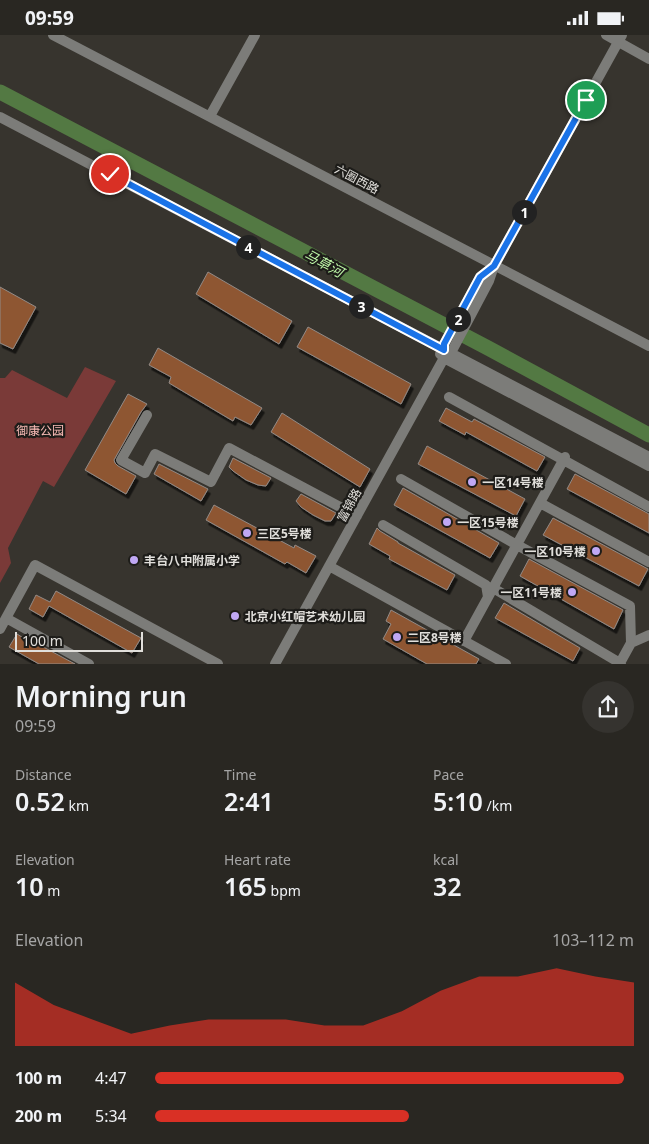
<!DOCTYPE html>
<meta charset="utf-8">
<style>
body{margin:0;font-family:"Noto Sans","Noto Sans SC",sans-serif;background:#35332f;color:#f1f3f6;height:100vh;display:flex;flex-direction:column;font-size:19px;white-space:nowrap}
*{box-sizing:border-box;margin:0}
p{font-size:16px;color:#a5a5a5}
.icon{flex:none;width:28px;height:28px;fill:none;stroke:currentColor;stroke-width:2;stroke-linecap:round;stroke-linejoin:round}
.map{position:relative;height:629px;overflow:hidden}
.drawer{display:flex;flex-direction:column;background:#292722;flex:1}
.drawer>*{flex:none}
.scale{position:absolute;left:15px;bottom:12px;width:128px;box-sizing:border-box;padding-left:5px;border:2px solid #e1dfdb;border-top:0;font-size:14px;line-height:18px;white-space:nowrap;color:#e1dfdb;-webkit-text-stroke:4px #1d1c19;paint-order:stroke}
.pin{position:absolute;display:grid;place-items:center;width:42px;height:42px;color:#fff;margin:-21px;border:2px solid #fff;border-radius:50%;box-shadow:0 1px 5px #0007}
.km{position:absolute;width:25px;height:25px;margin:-12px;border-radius:50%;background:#222;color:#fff;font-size:14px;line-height:25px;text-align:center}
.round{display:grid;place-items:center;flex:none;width:52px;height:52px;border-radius:26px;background:#35332f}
.summary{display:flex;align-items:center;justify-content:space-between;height:85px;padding:0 15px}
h1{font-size:28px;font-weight:600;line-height:38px}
.metrics{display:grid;grid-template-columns:repeat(3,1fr);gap:8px;height:85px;padding:5px 15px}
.metrics div{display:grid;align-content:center}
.metrics b{font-size:25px;font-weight:600}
.metrics small{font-size:14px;font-weight:400}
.metrics p{font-size:14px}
.chart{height:140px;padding:10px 15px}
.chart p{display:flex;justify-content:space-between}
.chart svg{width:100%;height:90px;margin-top:5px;fill:#d93025;opacity:.7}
ul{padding:0 15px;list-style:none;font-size:16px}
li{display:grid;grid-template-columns:80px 60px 1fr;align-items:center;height:38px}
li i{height:12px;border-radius:6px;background:#d93025}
.status{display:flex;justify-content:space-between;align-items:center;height:35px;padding:0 25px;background:#292722;direction:ltr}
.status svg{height:14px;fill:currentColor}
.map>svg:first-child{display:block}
.green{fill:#7a3a38}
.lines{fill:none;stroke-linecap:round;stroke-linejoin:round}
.river{stroke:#537943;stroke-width:15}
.building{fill:#8e5632;stroke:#928a86;filter:url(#shadow)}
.minor{stroke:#7c7c79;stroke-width:10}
.route-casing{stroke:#fff;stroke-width:10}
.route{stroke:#1a73e8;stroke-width:6}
.poi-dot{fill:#c0a8f4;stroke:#1d1c19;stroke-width:2}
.labels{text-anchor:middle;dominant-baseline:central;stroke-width:4.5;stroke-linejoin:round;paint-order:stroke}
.street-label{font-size:12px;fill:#e1dfdb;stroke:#1d1c19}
.park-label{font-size:12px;fill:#f9bbb6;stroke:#1d1c19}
.poi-label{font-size:12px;font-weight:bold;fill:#e1dfdb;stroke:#1d1c19;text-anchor:start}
.water-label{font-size:14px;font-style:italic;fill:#bef7a7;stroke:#1d1c19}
</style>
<div class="status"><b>09:59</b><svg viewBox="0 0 49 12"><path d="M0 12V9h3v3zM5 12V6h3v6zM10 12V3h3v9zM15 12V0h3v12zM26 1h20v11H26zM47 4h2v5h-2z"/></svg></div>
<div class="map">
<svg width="649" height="629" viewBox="0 0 649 629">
<defs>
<filter id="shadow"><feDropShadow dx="2.5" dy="4.5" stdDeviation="0" flood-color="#0009"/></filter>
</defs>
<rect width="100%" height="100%" fill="#37342e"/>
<path class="green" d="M85,332L116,346L54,452L43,446L8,513L11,528L0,548V343H5L12,335L67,363Z"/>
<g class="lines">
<path class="river" d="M0,57L488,313L649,400"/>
</g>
<path class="building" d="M208,237L292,286L279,309L196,259Z
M0,252L36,272L13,314L0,308Z
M308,292L411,349L401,369L297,312Z
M158,313L262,373L251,390L235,382L233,386L169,348L171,342L149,330Z
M128,359L147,369L141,377L114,425L115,428L118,431L136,441L126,459L85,435Z
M446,373L472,387L474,384L545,422L537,436L466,397L465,400L439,386Z
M282,378L370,434L360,452L271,397Z
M427,411L525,464L516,481L418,429Z
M233,423L271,443L266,451L258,450L246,445L233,436L229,432Z
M159,429L208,454L201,466L154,439Z
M575,439L649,479V498L567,454Z
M403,453L499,508L490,523L394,470Z
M301,459L336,478L331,486H325L313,480L301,472L296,466Z
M214,470L294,513L295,510L316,521L306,538L287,527L285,529L206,485Z
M553,483L648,534L639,551L543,500Z
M377,493L380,496L398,507V508L455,540L447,555L389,524L390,521L369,509Z
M529,524L623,575L614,594L520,541Z
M56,556L141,603L132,618L49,571L43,582L29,574L36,560L50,567Z
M504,568L580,613L573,626L495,583Z
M391,575L479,624L476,629H427L383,604L391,589L386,586Z
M17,599L33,609L34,607L75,629H39L9,612Z"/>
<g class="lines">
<path class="minor" d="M53,0C252,102 450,208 649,311
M606,0L649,24
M210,81L255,0
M0,82L649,422
M440,319L444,323L649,431
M444,319V309L480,242L493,232
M449,362L649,472
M147,380L121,425L145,438L155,419L211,447L229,413L357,481
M401,444L517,510L630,571L631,608
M540,468L649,527
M383,490L486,550L488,562
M329,531L506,629
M493,553L620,628
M6,583L89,629
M0,594L35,530L218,629
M464,606L565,422
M275,629L444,323L453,314L489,246L494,231L622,0
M621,629L620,628L631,608L649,600"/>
</g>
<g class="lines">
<defs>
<path id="route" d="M110,139L444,315V309L480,242L494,231L586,65"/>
</defs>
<use href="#route" class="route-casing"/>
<use href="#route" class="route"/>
</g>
<g class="poi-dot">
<circle cx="472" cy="447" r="5"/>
<circle cx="447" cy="487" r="5"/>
<circle cx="247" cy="498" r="5"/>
<circle cx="596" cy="516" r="5"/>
<circle cx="134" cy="525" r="5"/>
<circle cx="572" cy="557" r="5"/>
<circle cx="235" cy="581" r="5"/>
<circle cx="397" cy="602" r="5"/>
</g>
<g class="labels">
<g class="street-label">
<text transform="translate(357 144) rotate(28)">六圈西路</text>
<text transform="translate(349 470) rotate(-61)">富锦路</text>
</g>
<g class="park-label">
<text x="40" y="395">御康公园</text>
</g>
<g class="poi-label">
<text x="482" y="447">一区14号楼</text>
<text x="457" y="487">一区15号楼</text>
<text x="257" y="498">三区5号楼</text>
<text x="586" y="516" text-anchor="end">一区10号楼</text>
<text x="144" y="525">丰台八中附属小学</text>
<text x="562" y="557" text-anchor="end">一区11号楼</text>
<text x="245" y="581">北京小红帽艺术幼儿园</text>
<text x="407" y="602">二区8号楼</text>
</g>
<g class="water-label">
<text transform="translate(324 228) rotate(28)">马草河</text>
</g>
</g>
</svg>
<div class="scale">100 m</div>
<div class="pin" style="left:586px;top:65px;background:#1e9e55"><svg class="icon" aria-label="arrive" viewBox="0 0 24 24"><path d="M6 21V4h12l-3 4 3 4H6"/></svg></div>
<div class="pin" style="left:110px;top:139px;background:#d93025"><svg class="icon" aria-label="check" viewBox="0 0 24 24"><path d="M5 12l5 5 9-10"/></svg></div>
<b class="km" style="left:524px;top:177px">1</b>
<b class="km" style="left:458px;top:284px">2</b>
<b class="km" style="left:361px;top:271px">3</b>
<b class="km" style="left:248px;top:212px">4</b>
</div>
<section class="drawer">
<div class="summary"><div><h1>Morning run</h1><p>09:59</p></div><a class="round"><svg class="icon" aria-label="share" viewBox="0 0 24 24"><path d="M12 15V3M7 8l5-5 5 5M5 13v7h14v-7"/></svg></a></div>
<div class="metrics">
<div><p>Distance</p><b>0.52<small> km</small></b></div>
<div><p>Time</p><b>2:41</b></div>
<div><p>Pace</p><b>5:10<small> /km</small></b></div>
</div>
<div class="metrics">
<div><p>Elevation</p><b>10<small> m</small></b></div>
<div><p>Heart rate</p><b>165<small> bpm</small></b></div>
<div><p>kcal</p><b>32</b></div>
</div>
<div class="chart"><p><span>Elevation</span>103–112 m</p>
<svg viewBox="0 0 160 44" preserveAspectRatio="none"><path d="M0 44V13L10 24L20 31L30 38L40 34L50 31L60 31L70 31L80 34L90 34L100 27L110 17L120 10L130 10L140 6L150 10L160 13V44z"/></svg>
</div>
<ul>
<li><b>100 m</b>4:47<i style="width:98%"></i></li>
<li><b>200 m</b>5:34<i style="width:53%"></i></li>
</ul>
</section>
